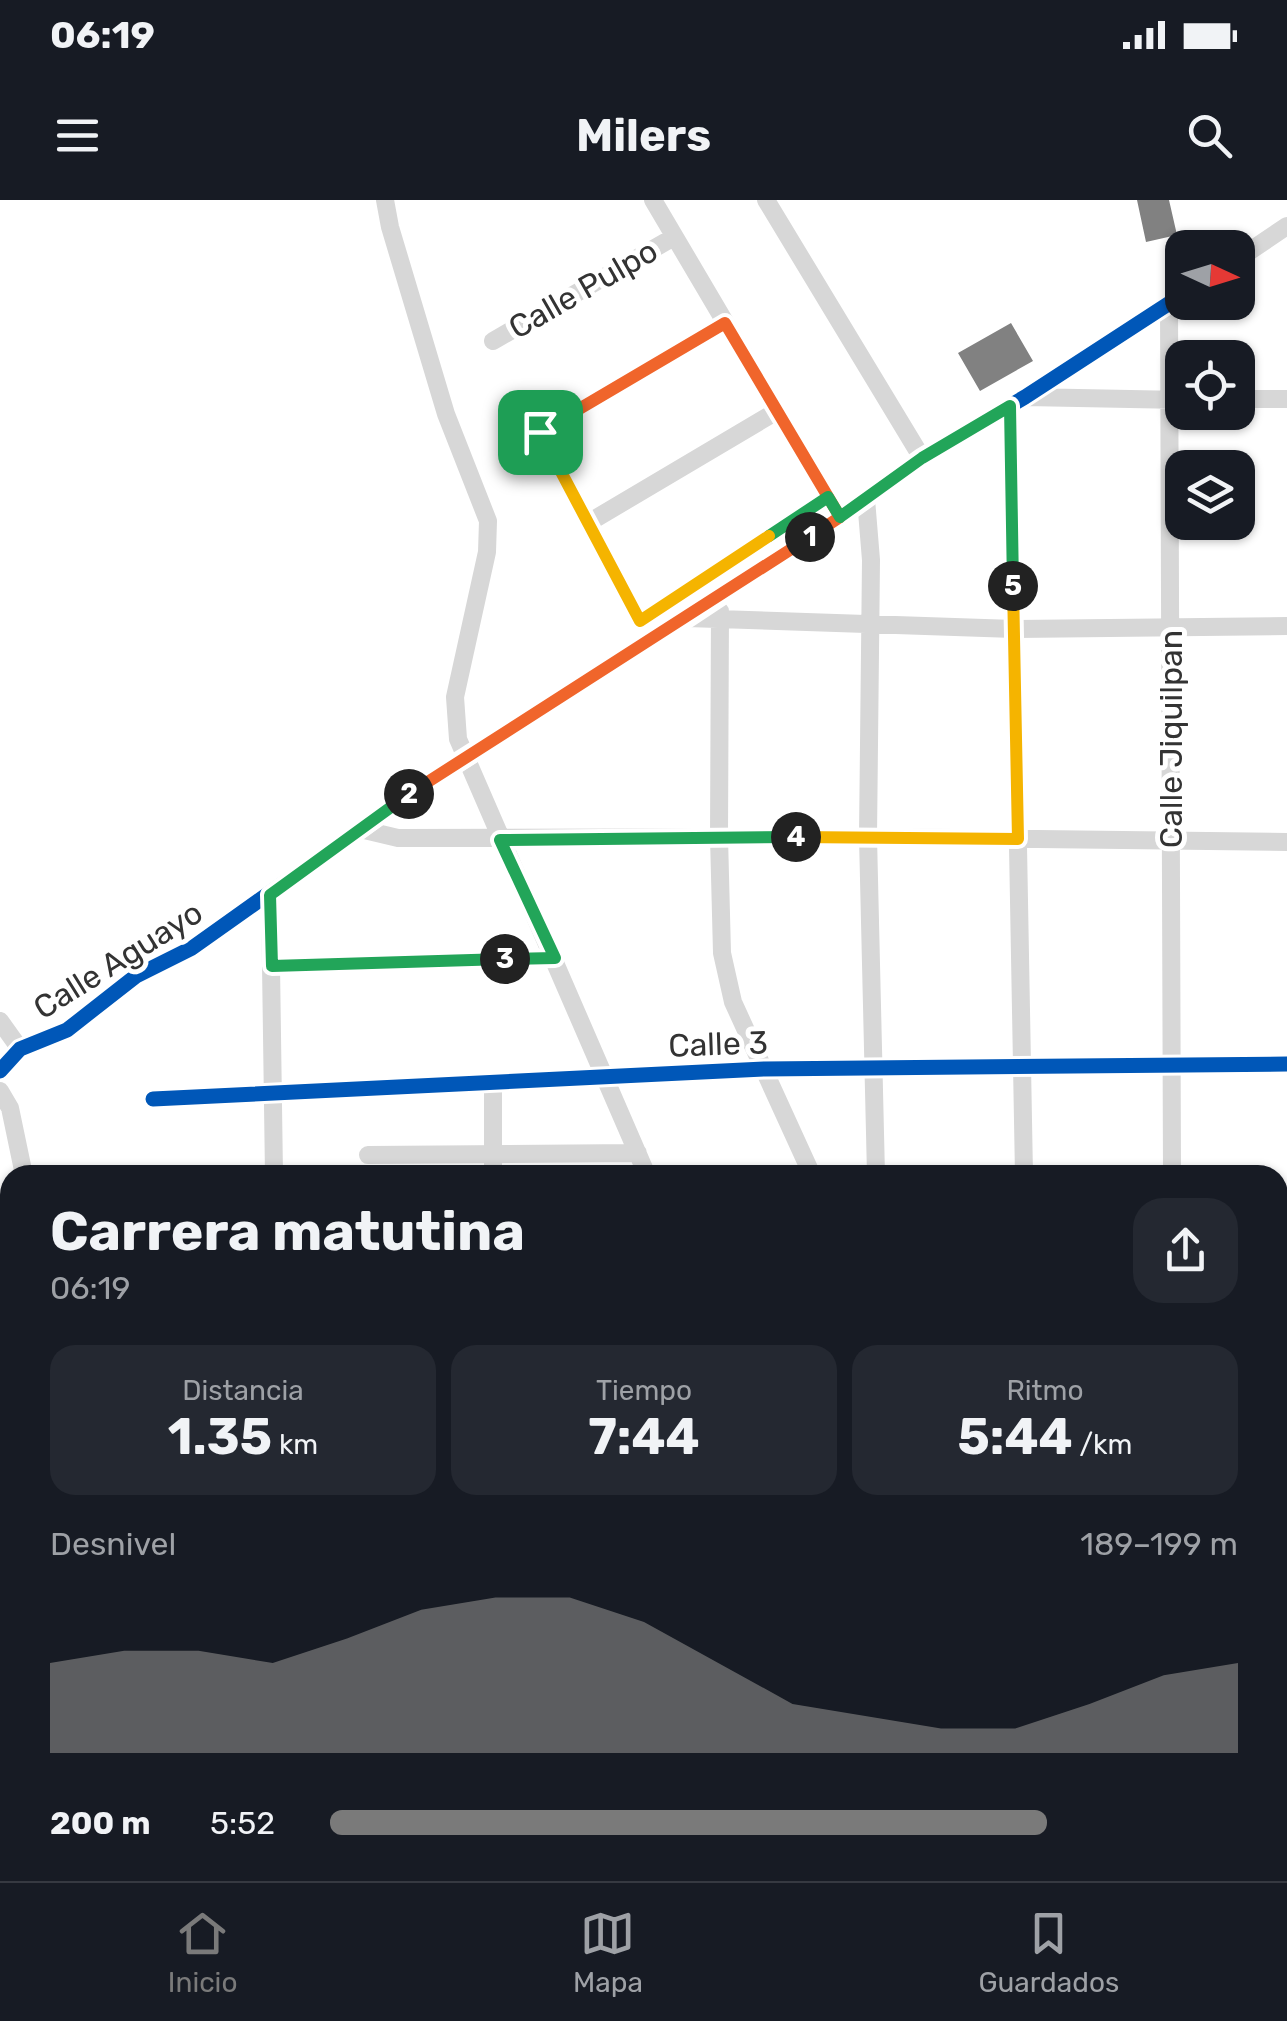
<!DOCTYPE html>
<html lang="es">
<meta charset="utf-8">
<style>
body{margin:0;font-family:Rubik,sans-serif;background:#242831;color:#f1f3f6;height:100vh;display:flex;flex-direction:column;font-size:38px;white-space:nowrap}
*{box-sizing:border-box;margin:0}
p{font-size:32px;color:#9ea1a6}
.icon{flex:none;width:55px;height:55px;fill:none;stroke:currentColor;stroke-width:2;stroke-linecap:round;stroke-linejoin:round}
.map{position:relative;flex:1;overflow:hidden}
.details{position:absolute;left:0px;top:965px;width:1288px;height:718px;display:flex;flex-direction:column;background:#171b24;border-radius:30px 30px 0 0;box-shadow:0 2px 8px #0004}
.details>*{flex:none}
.needle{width:65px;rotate:94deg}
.tools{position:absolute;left:1165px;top:30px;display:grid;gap:20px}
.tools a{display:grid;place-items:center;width:90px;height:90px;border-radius:20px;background:#171b24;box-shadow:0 2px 8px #0004;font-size:50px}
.pin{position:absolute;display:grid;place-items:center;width:85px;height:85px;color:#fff;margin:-42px;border-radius:20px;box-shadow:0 5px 15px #0006}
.km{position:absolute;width:50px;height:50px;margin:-25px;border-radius:50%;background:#222;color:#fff;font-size:28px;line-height:50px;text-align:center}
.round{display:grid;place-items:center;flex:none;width:105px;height:105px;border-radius:30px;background:#242831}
.headline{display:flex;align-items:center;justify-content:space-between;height:170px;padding:0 50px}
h1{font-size:55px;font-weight:700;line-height:75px}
.stats{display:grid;grid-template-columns:repeat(3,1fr);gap:15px;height:170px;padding:10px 50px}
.stats div{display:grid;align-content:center;border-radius:25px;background:#242831;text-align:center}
.stats b{font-size:50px;font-weight:700}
.stats small{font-size:28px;font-weight:400}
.stats p{font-size:28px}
.chart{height:280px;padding:20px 50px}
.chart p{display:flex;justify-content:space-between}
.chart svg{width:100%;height:180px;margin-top:10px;fill:#7a7a7a;opacity:.7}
ul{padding:0 50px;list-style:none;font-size:32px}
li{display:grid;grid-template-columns:160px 120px 1fr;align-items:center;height:75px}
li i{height:25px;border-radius:12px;background:#7a7a7a}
.status{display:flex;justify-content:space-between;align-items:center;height:70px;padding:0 50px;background:#171b24;direction:ltr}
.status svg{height:28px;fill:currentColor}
header{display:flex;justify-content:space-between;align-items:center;height:130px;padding:0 50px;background:#171b24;font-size:45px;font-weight:700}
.tabs{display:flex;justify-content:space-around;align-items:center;height:140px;border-top:2px solid #363941;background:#171b24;font-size:28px;color:#9ea1a6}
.tabs a{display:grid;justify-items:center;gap:5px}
.tabs .current{color:#7a7a7a}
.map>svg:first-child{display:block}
.building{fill:#818181}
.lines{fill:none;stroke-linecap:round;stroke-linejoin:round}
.street{stroke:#d7d7d7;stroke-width:18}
.secondary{stroke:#d0d0d0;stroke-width:25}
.cycleway-casing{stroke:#fff;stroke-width:21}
.cycleway{stroke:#0057b8;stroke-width:15}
.split-1-casing{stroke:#fff;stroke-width:20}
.split-2-casing{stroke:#fff;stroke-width:20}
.split-3-casing{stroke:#fff;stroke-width:20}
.split-4-casing{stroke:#fff;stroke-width:20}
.split-5-casing{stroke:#fff;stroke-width:20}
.split-6-casing{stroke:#fff;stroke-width:20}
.split-7-casing{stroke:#fff;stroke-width:20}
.split-1{stroke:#f0652b;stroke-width:12}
.split-2{stroke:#f0652b;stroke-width:12}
.split-3{stroke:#22a559;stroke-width:12}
.split-4{stroke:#22a559;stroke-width:12}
.split-5{stroke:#f5b400;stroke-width:12}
.split-6{stroke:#22a559;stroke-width:12}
.split-7{stroke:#f5b400;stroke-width:12}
.labels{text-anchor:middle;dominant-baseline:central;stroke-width:10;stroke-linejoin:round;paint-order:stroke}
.street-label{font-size:32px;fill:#333;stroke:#fff}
</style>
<div class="status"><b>06:19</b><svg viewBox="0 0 49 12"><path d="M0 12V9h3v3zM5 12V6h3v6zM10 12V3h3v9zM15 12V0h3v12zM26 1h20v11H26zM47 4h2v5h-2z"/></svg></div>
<header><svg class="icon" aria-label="menu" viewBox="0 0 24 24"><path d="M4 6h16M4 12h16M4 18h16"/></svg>Milers<svg class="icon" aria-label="search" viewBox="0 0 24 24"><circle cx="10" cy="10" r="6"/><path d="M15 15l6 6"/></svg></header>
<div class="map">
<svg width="1287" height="1681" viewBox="0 0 1287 1681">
<rect width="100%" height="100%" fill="#fff"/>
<path class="building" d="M1137,0H1169L1177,35L1146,42Z
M1011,123L1033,161L980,191L958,153Z"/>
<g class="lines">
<path class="street" d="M385,0L390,27L446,214L488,321L487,352L455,497L458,539L647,975
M653,0L833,305
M766,0L922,258
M1238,59L1287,26
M1169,103L1172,975
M725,123L540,232L640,421L828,297
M493,141L674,37
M1026,197L1182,200
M1238,199H1287
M1010,207L1024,975
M866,299L871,360L868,637L876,975
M588,323L777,211
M720,411L719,637L722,753L733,802L812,975
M687,418L1014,429L1287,426
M360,629L398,638L868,637L1287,642
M270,695L274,975
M272,766L555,758
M0,821L20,849
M0,871L20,849L67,830L136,776L192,748L420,586L687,418L840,317L922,258L1025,197L1182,95
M493,882V975
M0,891L10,908L24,975
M153,899L764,869L1287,864
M368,955L638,953
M0,1071H10
M1278,1084H1287
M0,1180H10
M0,1414H10
M1278,1529H1287
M0,1530L10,1529
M0,1660H10
M279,1672V1681
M495,1672V1681
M717,1672V1681
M965,1672L969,1681
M1264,1672V1681
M57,1681V1672
M1174,1681V1672"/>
<path class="secondary" d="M0,1297H10
M1278,1306H1287"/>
<defs>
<path id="cycleway" d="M0,871L20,849L67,830L136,776L192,748L420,586L687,418L840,317L922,258L1025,197L1182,95
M153,899L764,869L1287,864"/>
</defs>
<use href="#cycleway" class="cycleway-casing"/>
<use href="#cycleway" class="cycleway"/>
</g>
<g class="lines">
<defs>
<path id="split-1" d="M540,232L725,123L840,317L810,337"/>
<path id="split-2" d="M409,594L810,337"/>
<path id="split-3" d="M409,594L270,695L272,766L505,759"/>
<path id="split-4" d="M505,759L555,758L500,640L796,637"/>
<path id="split-5" d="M796,637L1018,639L1013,386"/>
<path id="split-6" d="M769,336L828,297L840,317L922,258L1010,206L1013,386"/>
<path id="split-7" d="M540,232L640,421L769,336"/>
</defs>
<use href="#split-1" class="split-1-casing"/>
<use href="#split-2" class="split-2-casing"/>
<use href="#split-3" class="split-3-casing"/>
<use href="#split-4" class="split-4-casing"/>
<use href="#split-5" class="split-5-casing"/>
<use href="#split-6" class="split-6-casing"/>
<use href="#split-7" class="split-7-casing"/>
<use href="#split-1" class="split-1"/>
<use href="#split-2" class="split-2"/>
<use href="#split-3" class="split-3"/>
<use href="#split-4" class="split-4"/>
<use href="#split-5" class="split-5"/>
<use href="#split-6" class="split-6"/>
<use href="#split-7" class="split-7"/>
</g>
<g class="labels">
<g class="street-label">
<text transform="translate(583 89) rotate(-30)">Calle Pulpo</text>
<text transform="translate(1171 539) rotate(-90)">Calle Jiquilpan</text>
<text transform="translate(118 760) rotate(-32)">Calle Aguayo</text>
<text transform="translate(718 844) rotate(-2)">Calle 3</text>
</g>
</g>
</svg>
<div class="tools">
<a><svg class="needle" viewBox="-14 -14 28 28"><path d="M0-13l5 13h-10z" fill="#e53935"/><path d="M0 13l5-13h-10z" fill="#9ea1a6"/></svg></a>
<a><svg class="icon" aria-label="locate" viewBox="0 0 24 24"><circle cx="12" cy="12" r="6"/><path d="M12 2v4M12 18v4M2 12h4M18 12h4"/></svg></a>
<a><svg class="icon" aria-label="layers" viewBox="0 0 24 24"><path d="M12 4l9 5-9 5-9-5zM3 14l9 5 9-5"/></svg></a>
</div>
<div class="pin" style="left:540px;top:232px;background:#1e9e55"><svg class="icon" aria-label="arrive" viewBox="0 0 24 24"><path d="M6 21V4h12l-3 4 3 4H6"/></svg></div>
<b class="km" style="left:810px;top:337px">1</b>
<b class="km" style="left:409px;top:594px">2</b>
<b class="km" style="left:505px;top:759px">3</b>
<b class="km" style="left:796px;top:637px">4</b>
<b class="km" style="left:1013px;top:386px">5</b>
<section class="details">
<div class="headline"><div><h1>Carrera matutina</h1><p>06:19</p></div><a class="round"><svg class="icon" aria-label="share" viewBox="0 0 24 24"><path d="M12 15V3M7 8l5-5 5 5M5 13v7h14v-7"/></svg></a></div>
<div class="stats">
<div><p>Distancia</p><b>1.35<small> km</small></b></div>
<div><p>Tiempo</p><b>7:44</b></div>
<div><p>Ritmo</p><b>5:44<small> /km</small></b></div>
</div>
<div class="chart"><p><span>Desnivel</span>189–199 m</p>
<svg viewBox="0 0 160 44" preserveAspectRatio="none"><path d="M0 44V22L10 19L20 19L30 22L40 16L50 9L60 6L70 6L80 12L90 22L100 32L110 35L120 38L130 38L140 32L150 25L160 22V44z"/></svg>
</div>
<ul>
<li><b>200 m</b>5:52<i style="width:79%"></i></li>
</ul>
</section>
</div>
<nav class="tabs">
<a class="current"><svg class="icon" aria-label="home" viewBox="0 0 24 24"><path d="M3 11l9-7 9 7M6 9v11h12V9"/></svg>Inicio</a>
<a><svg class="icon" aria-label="map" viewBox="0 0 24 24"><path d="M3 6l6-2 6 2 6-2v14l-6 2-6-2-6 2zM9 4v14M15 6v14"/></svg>Mapa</a>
<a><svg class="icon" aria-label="saved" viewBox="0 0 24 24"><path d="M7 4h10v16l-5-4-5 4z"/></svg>Guardados</a>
</nav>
